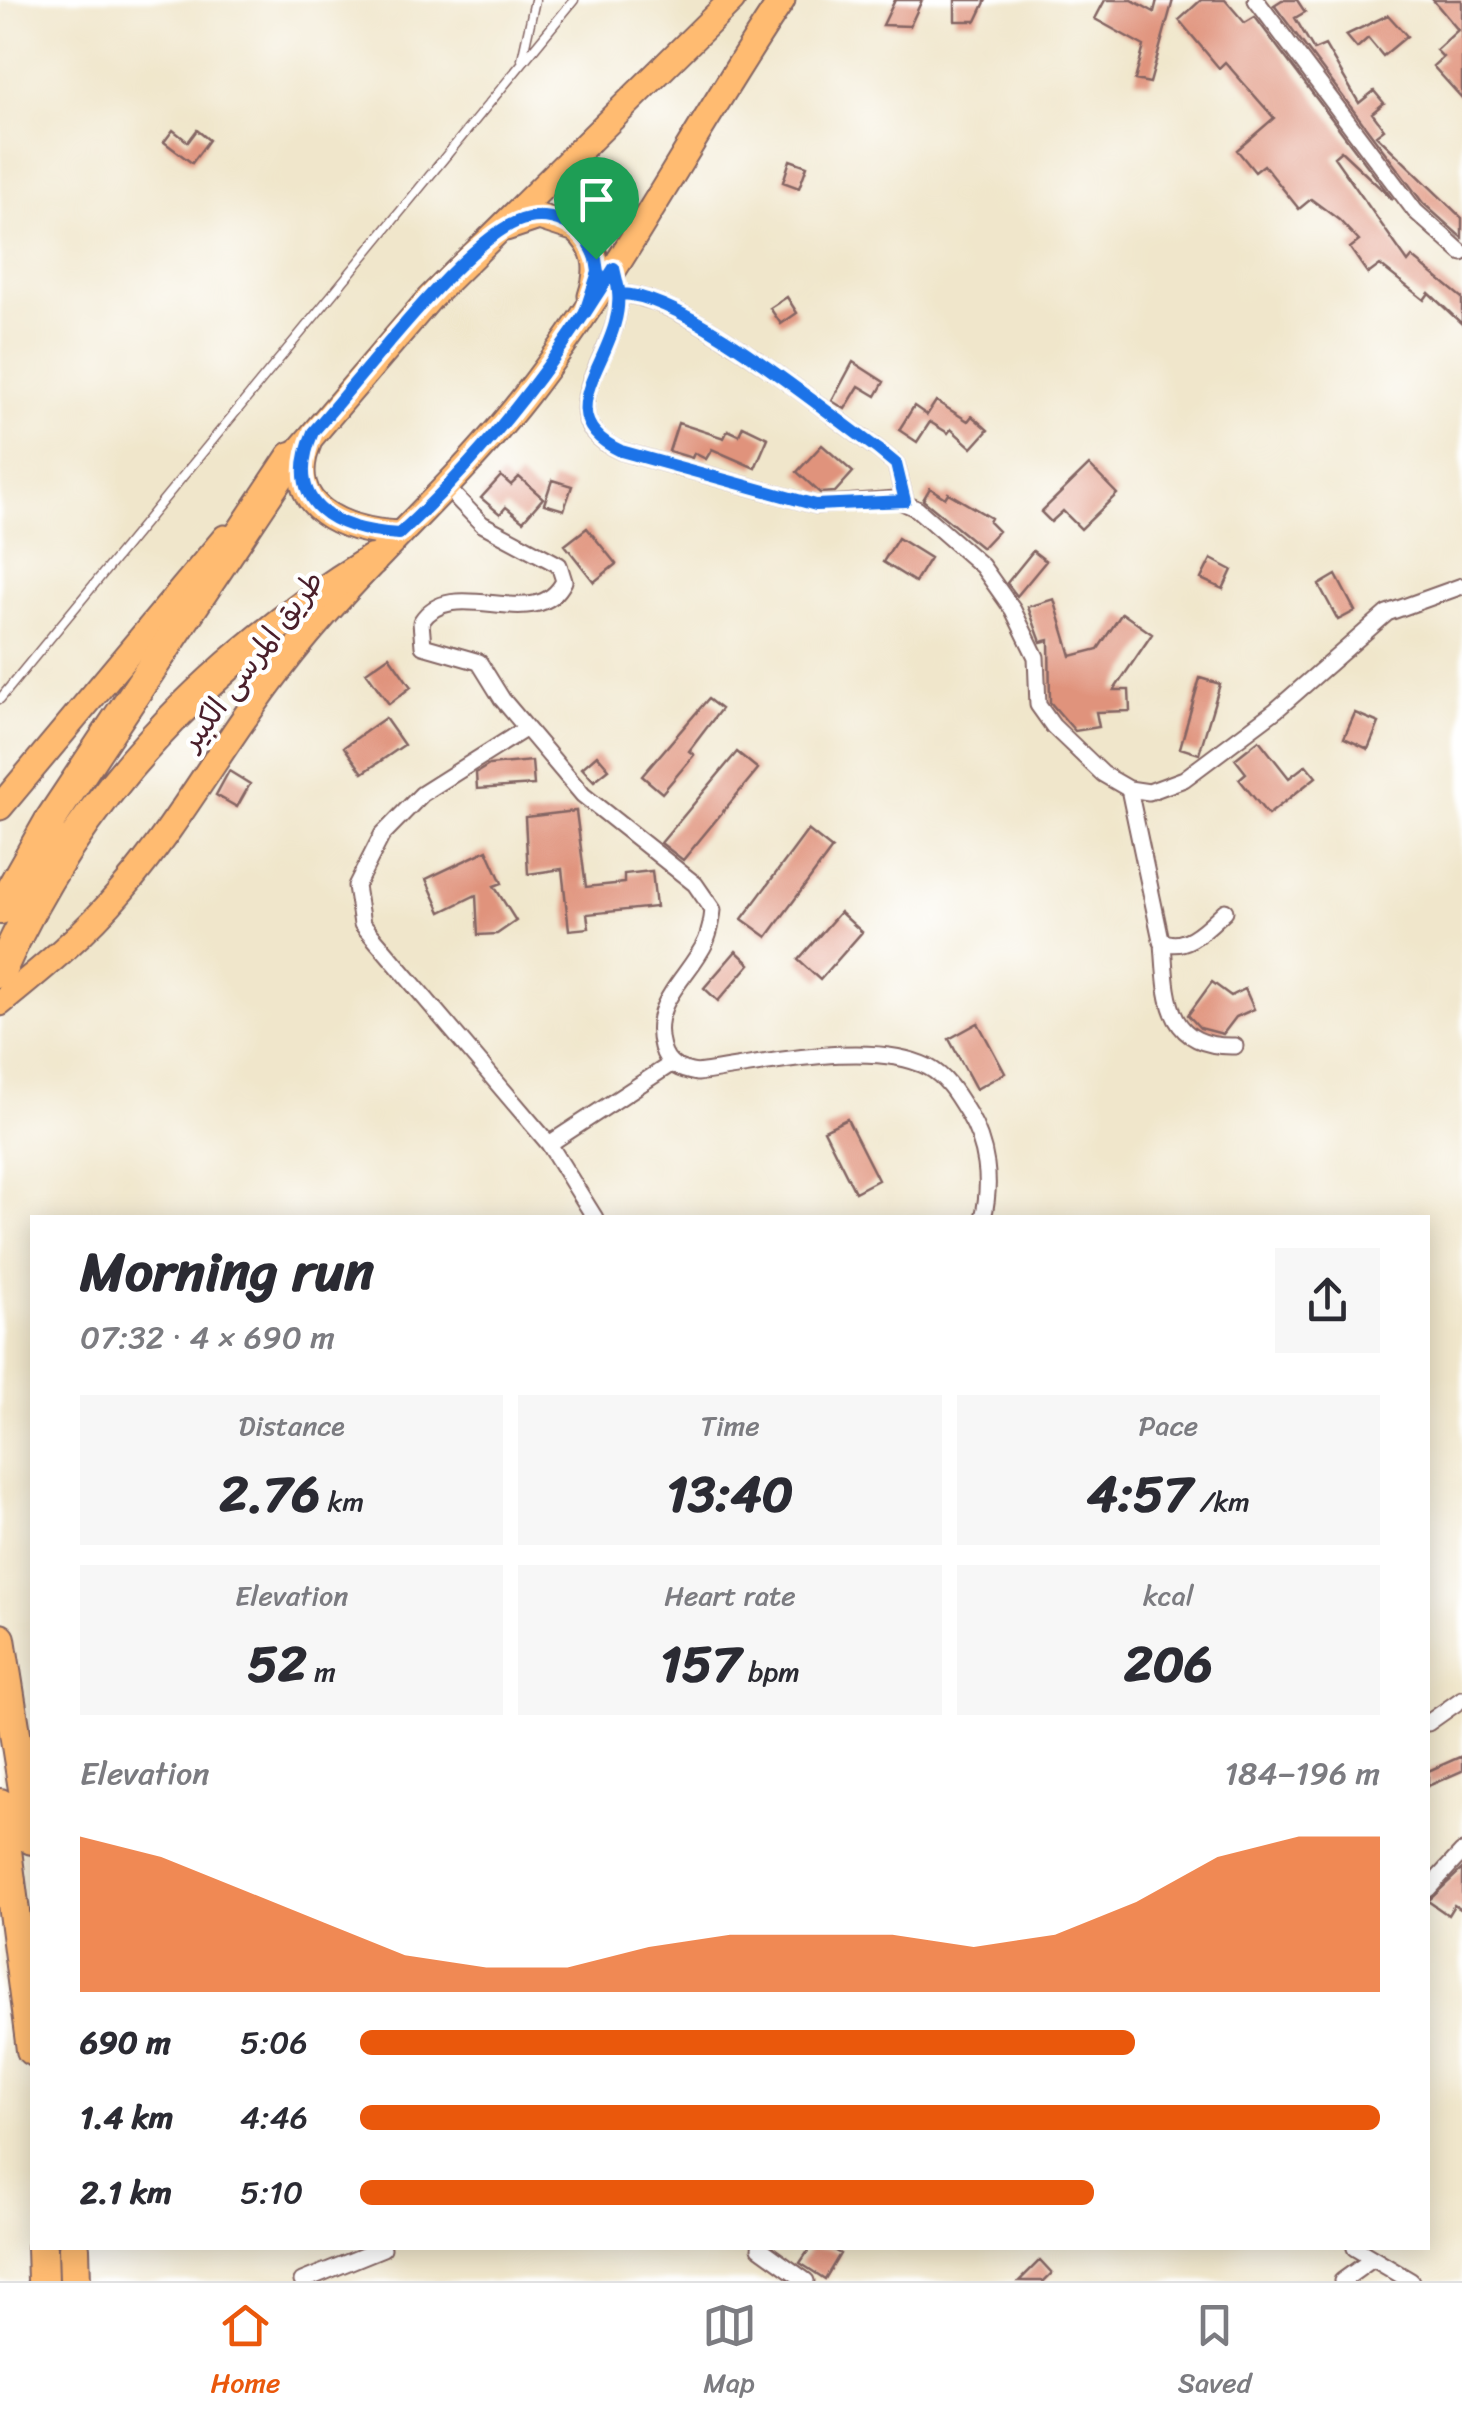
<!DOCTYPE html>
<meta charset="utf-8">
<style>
body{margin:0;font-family:Sriracha,"Playpen Sans Arabic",sans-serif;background:#f7f7f7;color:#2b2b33;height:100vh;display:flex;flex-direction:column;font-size:38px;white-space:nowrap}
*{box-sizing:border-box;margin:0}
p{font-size:32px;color:#7c7c81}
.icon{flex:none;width:55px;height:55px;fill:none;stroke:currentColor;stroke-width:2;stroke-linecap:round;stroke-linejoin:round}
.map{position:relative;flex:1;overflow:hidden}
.panel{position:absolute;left:30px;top:1215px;width:1400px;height:1035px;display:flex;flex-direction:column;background:#fff;border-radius:0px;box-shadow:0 5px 25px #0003}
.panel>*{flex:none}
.pin{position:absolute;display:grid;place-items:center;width:85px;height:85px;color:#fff;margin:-102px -42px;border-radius:50% 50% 50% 0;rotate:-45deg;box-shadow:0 0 10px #0007}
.pin .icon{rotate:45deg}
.round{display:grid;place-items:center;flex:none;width:105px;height:105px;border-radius:0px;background:#f7f7f7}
.headline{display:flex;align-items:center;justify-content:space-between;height:170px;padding:0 50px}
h1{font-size:55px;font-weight:700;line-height:75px}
.stats{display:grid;grid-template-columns:repeat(3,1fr);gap:15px;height:170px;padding:10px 50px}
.stats div{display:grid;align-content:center;border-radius:0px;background:#f7f7f7;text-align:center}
.stats b{font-size:50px;font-weight:700}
.stats small{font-size:28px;font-weight:400}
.stats p{font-size:28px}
.chart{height:280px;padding:20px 50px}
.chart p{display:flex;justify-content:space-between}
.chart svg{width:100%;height:180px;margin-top:10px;fill:#ea580c;opacity:.7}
ul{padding:0 50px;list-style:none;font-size:32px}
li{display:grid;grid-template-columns:160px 120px 1fr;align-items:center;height:75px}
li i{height:25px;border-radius:12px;background:#ea580c}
.menu{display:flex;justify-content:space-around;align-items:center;height:140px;border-top:2px solid #e1e1e2;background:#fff;font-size:28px;color:#7c7c81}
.menu a{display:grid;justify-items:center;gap:5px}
.menu .selected{color:#ea580c}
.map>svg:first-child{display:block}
.building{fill:#e0937b}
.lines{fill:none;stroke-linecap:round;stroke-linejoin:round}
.lane-casing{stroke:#846563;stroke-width:11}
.street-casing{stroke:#846563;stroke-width:19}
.primary-casing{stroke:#846563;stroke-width:29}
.highway-casing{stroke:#846563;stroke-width:34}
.lane{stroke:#fff;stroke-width:8}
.street{stroke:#fff;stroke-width:15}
.primary{stroke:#ffbb71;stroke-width:25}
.highway{stroke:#ffbb71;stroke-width:30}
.route-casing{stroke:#fff;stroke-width:20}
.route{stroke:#1a73e8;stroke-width:12}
.labels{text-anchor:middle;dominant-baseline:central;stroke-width:9;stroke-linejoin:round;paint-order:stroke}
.street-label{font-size:30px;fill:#4a1f2b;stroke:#fff}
</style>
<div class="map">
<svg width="1462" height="2281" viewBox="0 0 1462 2281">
<rect width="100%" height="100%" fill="#fff"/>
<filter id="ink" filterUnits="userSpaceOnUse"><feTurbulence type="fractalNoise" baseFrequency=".01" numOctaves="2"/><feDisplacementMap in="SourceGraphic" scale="20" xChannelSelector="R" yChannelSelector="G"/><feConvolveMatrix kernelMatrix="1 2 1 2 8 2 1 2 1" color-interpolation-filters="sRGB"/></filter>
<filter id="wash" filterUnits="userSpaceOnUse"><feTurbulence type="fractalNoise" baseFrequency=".0048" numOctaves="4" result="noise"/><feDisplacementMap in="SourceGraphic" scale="40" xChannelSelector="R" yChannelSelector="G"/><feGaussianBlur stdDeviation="2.25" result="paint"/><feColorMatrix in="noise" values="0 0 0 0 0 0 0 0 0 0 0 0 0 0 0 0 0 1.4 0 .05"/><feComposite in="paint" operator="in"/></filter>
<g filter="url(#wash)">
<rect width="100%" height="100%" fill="#f0e6cb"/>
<g id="blocks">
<path class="building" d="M895,0H922L910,26L883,25Z
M955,0H986L976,21H955Z
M1105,0H1132L1154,12L1157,0H1173L1150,83L1135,80L1144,46L1095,19Z
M1201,0H1225L1245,23L1255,17L1393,200L1341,151L1334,157L1408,262L1412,257L1462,298V324L1429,293L1424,300L1380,265L1368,274L1350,248L1359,241L1339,220L1311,199L1299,209L1264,165L1255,172L1237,150L1274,118L1225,62L1219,68L1179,20Z
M1282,0H1297L1305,12L1295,18L1314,50L1325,45L1359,103L1374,91L1384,103L1372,113L1384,129L1376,135L1462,218V238L1423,203L1274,5Z
M1433,0H1462V98L1433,66L1443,57L1436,50L1458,30Z
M1388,15L1407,36L1383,56L1368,38L1357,48L1346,35Z
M173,130L188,142L197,130L209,140L192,163L164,142Z
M790,160L807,166L799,188L783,182Z
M787,297L797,313L781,324L770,308Z
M853,362L884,382L876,396L859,386L845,409L832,401Z
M936,401L968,421L972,416L988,430L972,448L951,429L948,433L930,422L917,442L899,430L914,406L927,415Z
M678,423L724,438L728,430L739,435L743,426L768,438L755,468L712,449L706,459L694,453L692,458L669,451Z
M822,445L853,472L835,492L820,493L797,472Z
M1089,465L1117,494L1081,529L1063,511L1051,522L1041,512Z
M501,476L511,485L519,477L543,498L523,521L506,507L500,514L481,498Z
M552,480L572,486L564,510L544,504Z
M930,488L945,498L948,493L991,518L989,522L998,531L982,548L923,500Z
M587,528L616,564L594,582L565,545Z
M898,538L930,558L915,582L883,562Z
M1033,551L1046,561L1017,596L1007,583Z
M1211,559L1232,570L1223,589L1201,579Z
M1336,575L1355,611L1338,620L1319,585Z
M1054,599L1071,656L1098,649L1122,613L1152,634L1114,690H1129L1130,711L1096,712L1099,727L1075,731L1050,702L1049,640L1041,642L1028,607Z
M389,656L411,687L389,704L366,672Z
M1200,678L1220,684L1199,754L1180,748Z
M708,699L721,709L689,751L694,755L662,793L642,776Z
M1355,713L1379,723L1368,749L1344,738Z
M385,718L404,745L363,773L344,747Z
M1259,740L1289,778L1306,765L1316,777L1268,815L1239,779L1246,773L1235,759Z
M737,752L758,769L683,860L661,843Z
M597,755L609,769L594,781L582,768Z
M532,761L534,785L477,789L476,773L489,765Z
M229,771L250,784L237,807L216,795Z
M576,811L586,887L624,883V874L652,871L656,907L587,914L589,928L569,930L562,869L528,874L525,817Z
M808,830L832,849L767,937L742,919Z
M487,850L502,883L494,886L516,921L497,934L478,935L476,895L441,912L426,879Z
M840,912L862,932L820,980L798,960Z
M736,951L750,964L718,1001L704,988Z
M1212,982L1231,996L1245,989L1254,1009L1236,1017L1223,1034L1200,1028L1188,1015Z
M978,1023L1005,1073L976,1089L949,1039Z
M847,1119L878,1180L855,1192L824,1130Z
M1462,1756V1771L1428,1786V1771Z
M1462,1869V1910L1454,1905L1448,1915L1428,1901Z
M810,2248H830L840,2254L825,2279L800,2263Z
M1040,2260L1052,2273L1044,2281H1019Z"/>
</g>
</g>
<g filter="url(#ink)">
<use href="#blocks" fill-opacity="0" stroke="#846563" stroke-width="2.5"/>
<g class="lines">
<defs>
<path id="lane" d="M522,59L535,0
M0,699L574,0"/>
<path id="street" d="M1256,0L1415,211L1462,253
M614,268C618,288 621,303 615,323C602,370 552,421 621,451L816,505L896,499L917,509L982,566L1013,610L1036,657L1038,705L1053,726L1103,774L1129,789L1149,792L1184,779L1276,710L1387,613L1462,586
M619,294C683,293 823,410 879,450L896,464L905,501
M448,489L482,524L559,565L564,581C537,637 452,572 421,622L423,646L479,662L502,699L583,795L695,884L713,910C712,921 710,931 706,941C689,978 649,1002 662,1047C667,1066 680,1070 697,1073C759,1065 871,1038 928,1067C947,1077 957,1095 968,1113C987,1145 992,1182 983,1218
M525,729L422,794L382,835L356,886L362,924L549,1144L595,1218
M1129,789L1161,940C1184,954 1209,926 1225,911
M1163,943C1167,997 1165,1048 1235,1046
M549,1144L671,1064
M1428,1723L1462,1699
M1428,1889L1462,1852
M760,2248L806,2281
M1355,2248L1411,2281
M302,2281L383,2248
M1342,2281L1370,2261"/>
<path id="primary" d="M506,228L539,217L576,229C598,249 600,269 591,296
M309,441C280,509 347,531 399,534
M280,473L430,298L732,0
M0,807L225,538
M0,1003C43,968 86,933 122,890C181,821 224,741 280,669C355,570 451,492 527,394C623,270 694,130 782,0"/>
<path id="highway" d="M0,909L51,819L292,457
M0,972C78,796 210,660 372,560
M0,1639L32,1839
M0,1804L32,2050
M42,2248L43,2281
M74,2248L75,2281"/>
</defs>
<use href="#lane" class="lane-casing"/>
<use href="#street" class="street-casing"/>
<use href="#primary" class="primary-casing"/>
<use href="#highway" class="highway-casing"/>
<use href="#lane" class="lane"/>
<use href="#street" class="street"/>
<use href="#primary" class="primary"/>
<use href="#highway" class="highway"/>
</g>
</g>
<g class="lines" filter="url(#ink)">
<defs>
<path id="route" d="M596,259C585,225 549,208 516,222C460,246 358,382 313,432C282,505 335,530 399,534C484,456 553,366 614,268L620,294C683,293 823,410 879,450L896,464L905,501L816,505L621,451C552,419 603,371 615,323C621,303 618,287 614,268L584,315L598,272L596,259"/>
</defs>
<use href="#route" class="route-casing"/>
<use href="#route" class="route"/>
</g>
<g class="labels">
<g class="street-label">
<text transform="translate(252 660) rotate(-53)">طريق المرسى الكبير</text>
</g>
</g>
</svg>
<div class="pin" style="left:596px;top:259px;background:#1e9e55"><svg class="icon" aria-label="arrive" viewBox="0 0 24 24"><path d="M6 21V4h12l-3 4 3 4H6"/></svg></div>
<section class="panel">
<div class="headline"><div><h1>Morning run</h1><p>07:32 · 4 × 690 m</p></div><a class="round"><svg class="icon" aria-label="share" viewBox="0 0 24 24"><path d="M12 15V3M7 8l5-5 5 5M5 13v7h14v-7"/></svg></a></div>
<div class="stats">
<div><p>Distance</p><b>2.76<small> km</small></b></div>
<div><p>Time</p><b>13:40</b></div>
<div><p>Pace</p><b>4:57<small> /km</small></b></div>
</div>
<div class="stats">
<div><p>Elevation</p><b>52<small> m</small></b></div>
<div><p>Heart rate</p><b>157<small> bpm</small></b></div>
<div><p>kcal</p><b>206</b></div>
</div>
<div class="chart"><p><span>Elevation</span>184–196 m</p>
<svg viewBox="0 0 160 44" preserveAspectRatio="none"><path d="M0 44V6L10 11L20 19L30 27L40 35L50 38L60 38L70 33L80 30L90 30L100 30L110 33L120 30L130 22L140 11L150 6L160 6V44z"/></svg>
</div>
<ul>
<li><b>690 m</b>5:06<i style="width:76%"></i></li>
<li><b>1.4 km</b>4:46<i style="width:100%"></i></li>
<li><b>2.1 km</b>5:10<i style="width:72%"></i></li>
</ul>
</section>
</div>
<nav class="menu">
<a class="selected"><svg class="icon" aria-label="home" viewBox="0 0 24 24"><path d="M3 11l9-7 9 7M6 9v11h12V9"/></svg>Home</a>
<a><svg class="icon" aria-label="map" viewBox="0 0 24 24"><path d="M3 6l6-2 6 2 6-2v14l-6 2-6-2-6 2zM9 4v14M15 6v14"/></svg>Map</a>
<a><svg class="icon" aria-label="saved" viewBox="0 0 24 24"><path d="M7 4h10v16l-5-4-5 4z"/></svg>Saved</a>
</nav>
